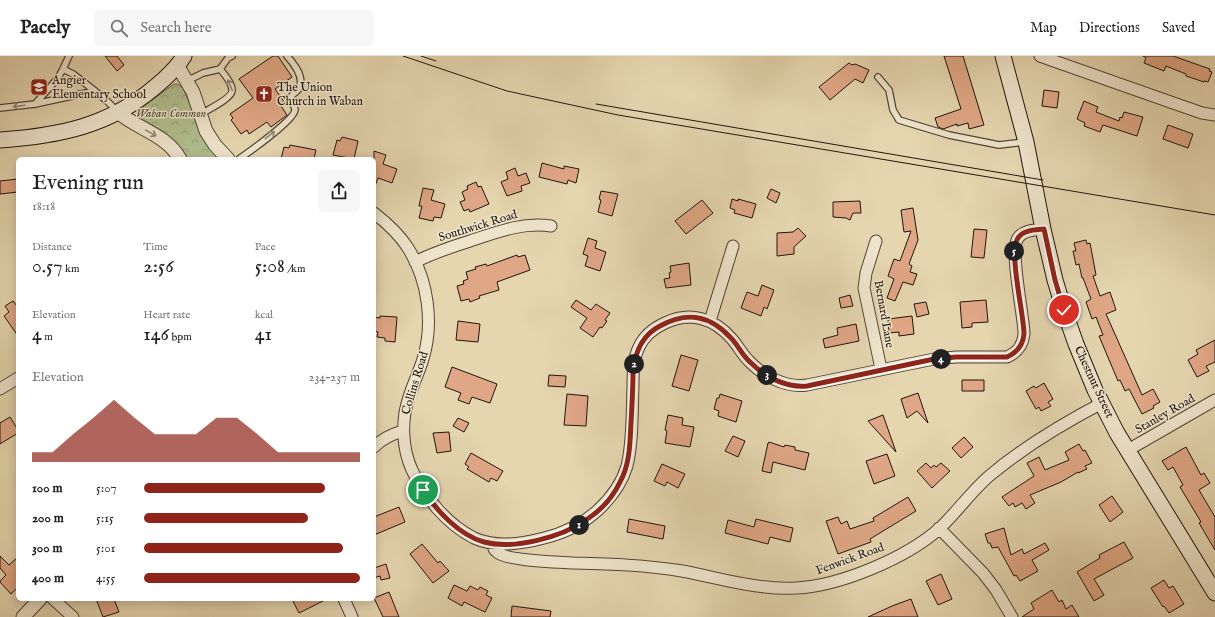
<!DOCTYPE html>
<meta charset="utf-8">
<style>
body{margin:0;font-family:"IM FELL English",serif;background:#f6f6f6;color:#202124;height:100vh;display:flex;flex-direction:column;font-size:15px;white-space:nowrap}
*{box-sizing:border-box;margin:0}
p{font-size:13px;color:#757577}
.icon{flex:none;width:22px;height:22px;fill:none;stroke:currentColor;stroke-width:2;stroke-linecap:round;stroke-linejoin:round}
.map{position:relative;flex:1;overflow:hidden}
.details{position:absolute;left:16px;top:101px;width:360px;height:444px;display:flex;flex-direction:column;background:#fff;border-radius:6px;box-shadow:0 2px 10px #0003}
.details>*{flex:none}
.pin{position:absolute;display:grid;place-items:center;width:34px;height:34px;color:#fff;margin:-17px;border:2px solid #fff;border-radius:50%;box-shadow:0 1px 4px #0007}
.km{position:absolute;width:20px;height:20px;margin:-10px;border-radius:50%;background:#222;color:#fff;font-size:11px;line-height:20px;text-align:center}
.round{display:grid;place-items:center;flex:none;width:42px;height:42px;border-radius:6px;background:#f6f6f6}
.head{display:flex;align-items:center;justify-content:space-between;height:68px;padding:0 16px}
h1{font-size:22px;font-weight:600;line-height:30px}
.stats{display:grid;grid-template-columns:repeat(3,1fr);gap:6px;height:68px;padding:4px 16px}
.stats div{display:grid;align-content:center}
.stats b{font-size:20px;font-weight:600}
.stats small{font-size:11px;font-weight:400}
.stats p{font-size:11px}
.chart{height:112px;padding:8px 16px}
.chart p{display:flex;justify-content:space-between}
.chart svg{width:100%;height:72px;margin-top:4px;fill:#8f2418;opacity:.7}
ul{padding:0 16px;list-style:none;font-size:13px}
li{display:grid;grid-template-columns:64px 48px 1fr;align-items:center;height:30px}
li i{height:10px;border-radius:5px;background:#8f2418}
header{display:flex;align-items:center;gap:24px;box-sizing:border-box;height:56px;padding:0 20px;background:#fff;border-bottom:1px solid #e0e0e0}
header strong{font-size:19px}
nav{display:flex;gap:22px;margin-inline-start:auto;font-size:14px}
.search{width:280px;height:36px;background:#f6f6f6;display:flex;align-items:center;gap:10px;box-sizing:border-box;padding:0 14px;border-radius:6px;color:#757577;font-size:15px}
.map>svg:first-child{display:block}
.park{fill:url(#park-crowns);stroke:#686a4e}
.building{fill:#e0a786;stroke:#20150d}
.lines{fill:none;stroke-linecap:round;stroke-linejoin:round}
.service-casing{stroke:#514536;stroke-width:8}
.minor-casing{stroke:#514536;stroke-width:13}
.tertiary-casing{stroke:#514536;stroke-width:15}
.secondary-casing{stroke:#20150d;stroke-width:17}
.service{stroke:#eee4cc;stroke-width:5.5}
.minor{stroke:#eee4cc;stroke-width:11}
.tertiary{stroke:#eee4cc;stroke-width:13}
.secondary{stroke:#eee4cc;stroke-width:15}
.tram{stroke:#20150d;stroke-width:1}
.oneway{stroke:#918776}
.route-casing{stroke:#fff;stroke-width:8}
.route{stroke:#8f2418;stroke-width:5}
.labels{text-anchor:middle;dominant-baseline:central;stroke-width:3;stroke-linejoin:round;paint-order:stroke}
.poi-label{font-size:12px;fill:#20150d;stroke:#eee4cc;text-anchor:start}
.park-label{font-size:12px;font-style:italic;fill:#4c4834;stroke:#eee4cc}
.street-label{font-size:12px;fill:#20150d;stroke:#eee4cc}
</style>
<header>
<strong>Pacely</strong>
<div class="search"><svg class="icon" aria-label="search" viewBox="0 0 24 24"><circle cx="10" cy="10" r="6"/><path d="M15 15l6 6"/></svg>Search here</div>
<nav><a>Map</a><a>Directions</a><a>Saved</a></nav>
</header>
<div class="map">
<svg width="1215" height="561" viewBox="0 0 1215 561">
<defs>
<pattern id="park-crowns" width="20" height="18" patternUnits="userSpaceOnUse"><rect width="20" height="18" fill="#b1be8e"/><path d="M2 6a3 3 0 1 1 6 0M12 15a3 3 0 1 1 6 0" fill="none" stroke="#98a279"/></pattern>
</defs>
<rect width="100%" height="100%" fill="#e5d6b0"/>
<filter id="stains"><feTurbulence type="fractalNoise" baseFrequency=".005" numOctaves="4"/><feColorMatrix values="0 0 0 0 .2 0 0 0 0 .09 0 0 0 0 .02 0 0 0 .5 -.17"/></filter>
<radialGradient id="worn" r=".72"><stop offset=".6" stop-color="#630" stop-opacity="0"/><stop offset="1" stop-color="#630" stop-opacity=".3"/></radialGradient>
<path class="park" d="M174,28H177L183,32L195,60L221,103H185C178,94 172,83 162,76C155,71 140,67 137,57L140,53Z"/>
<path class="building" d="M105,0H117L124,9L117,15Z
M273,0H278L292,21L275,33L285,47L281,50L287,59L271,71L267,66L249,78L247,74L241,78L231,64L233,62L230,58L253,42L239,23Z
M944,0H963L984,69L969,73L968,67L957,70V68L943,73L938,71L935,62L961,53Z
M1143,0H1173L1210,13L1209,15L1212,16L1208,26L1204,25V26L1186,20V18L1166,10L1164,15L1144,7L1146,2Z
M849,7L852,9L855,8L869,14L863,27L855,23L830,44L819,31Z
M1044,34L1059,36L1057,52L1042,50Z
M1084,45L1098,51L1096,56L1119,65L1120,61L1122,62L1124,56L1143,61L1137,80L1103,69L1100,76L1084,70L1085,67L1077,63Z
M1168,69L1193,78L1188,92L1163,83Z
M342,81L358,85L354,103L333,99L337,84L340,85Z
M290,89L316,94L314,103H281L284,91L289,92Z
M374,95L386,99L383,108L397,113L392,127L378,122L375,130L374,129Z
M542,107L564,113V110L579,113L576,127L568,124L567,128L539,121Z
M515,112L518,120L526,117L530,127L521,130L522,135L507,140L501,126L508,123L506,116Z
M18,123V136L0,138V125Z
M476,126L478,131L481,130L489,148L470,156L469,153L464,155L460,146L465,144L462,136L468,133L467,130Z
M423,132L434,134L431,144L445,148L441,162L434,161L433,165L419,162L422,150H419Z
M771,133L780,137L776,147L767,142Z
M601,135L618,138L612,160L598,156L601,144L599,143Z
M732,143L738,145V143L756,148L752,162L734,157L735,154L730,152Z
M702,144L713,157L686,178L675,165Z
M860,145L861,157H853L850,164L846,162L833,161V146Z
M913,152L918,184L909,208L912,210L910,216L917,218L913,229L903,226L895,245L887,242L894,223L888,220L894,203L900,205L911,175L904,176L901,154Z
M798,172L806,180L794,191V198L777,200V177L793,176Z
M974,173L987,174L984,202L971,201Z
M588,182L597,185L595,192L606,196L600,215L585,210L588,200L583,198Z
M1086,184L1087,188L1090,187L1096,219L1093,220L1100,240L1110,236L1116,254L1106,258L1142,339L1153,333L1160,346L1153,350L1154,352L1142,358L1129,333L1125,335L1120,324L1118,325L1099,280L1103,279L1096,261L1092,263L1086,246L1091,243L1083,222H1082L1079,208L1076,209L1073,195H1076L1074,187Z
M517,199L518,201L525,199L530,214L497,226L499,234L479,240L480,242L470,246L469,243L461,245L457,230L464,228L463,225L468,223L466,216L476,213L475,211L486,208L487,210Z
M689,207L691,229L666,232L664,223L670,222L669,217L671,216L670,210Z
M762,229L774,234L767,253L764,251L761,260L741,252L747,236L758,240Z
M850,239L853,250L841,252L839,242Z
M576,244L591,254L596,248L610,257L605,264L607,265L602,272L600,271L593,281L580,272L587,262L571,251Z
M986,244L988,266L972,267V271L962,272L960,246Z
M13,245L17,250L18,249V280L4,260L9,256L5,250Z
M926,246L929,258L917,261L914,248Z
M380,260L397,261L395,286L385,285V282L377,281L378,276L374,275V261L380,262Z
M912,260L914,278L899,280V276L889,277L888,263Z
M458,265L480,268L478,286L456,284Z
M856,268L859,285L825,292L823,283L838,279L837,272Z
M1215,284V306L1206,310L1209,315L1197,321L1188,304L1198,298L1196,294Z
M681,299L698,304L689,335L672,330Z
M452,311L497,328L490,347L472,341L469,348L458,344L461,337L445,331Z
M549,319L566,320L565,331L548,330Z
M962,324H984V335H962Z
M1044,327L1053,343L1048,346L1051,350L1041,355L1039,351L1036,353L1026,335L1034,330L1036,332Z
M918,337L928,367L917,355L907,362L901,343Z
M567,338L588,340L586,370L564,369Z
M720,338L742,345L736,366L718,360L719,355L714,353L717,342H719Z
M668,359L683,362L682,369L694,371L690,391L665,387L667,375L665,374Z
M883,359L896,396L868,365Z
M10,361L18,374V377L0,388V367Z
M458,362L469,367L464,376L453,370Z
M449,376L451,395L437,397L433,377Z
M733,380L745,385L738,401L725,395Z
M964,381L973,391L961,402L952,392Z
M769,386L784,391L785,389L795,391V394L809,397L805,414L773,406L771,417L762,415L768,387H769Z
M1079,388L1083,395L1085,394L1092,407L1085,410L1087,413L1078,417V416L1061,426L1030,439L1035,447L1026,453L1022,447L1015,451L1013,447L1009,450L1002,441L1034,420L1027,407L1039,401L1045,414L1069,404L1065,396Z
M1186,391L1201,419L1204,417L1210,427L1199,434L1215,461V494L1199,467L1201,466L1180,431L1183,429L1173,411L1168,414L1162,405Z
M471,397L503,415L497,425L491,422L489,426L467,413L469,411L465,408Z
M887,398L895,420L874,428L866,405Z
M926,407L931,412L934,409L936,411L941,407L950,415L932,432L917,415Z
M662,408L685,418L678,432L667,426L665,430L654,425Z
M1112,440L1123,456L1110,466L1099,449Z
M908,441L916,455L870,483L871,486L838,498L826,465L838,461L841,468L847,465L850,473L874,465L873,462Z
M399,451L405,466L374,479V461Z
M629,463L665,470L663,483L627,476Z
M756,463L793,472L790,486L770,481L768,488L725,477L728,464L754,471Z
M1004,472L1011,499L1022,493L1024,498L1045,487L1049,494L1032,504L1038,515L1020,525L1016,519L1014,520L998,491L992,492L990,487H988L985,478Z
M1124,486L1133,502L1094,523L1104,539L1094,545L1077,516L1100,502L1099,499Z
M422,488L438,507L440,505L449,515L433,527L410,498Z
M0,500L9,509L18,501V531L11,538L0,526V525L6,519L0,512Z
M386,508L390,522L381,524L380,520L374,522V512Z
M941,518L952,543L938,549L926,525Z
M1164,524L1169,532L1173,530L1184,548L1169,557L1164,550L1163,551L1151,532Z
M454,529L467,535L470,530L478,534L480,531L488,535L486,539L492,542L485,556L464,546L462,550L448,542Z
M1052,534L1059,546L1062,544L1066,553L1072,549L1079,561H1022L1034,553L1031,547Z
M389,536L399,561H383L374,542Z
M96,543H114L119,556L103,561Z
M292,543H327L299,557Z
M911,543L918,561H868L892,550Z
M512,550L551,555L550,561H511Z"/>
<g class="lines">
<defs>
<path id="service" d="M63,13L69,0
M878,21L889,34L893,54L899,64L949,79L999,89L1024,86
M187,25L203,17L216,14L220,13L228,2L232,0
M35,48L58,22L63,13L73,18L95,35
M0,52L35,48L95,35L107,45L117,55
M201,58C207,54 233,42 232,34C232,26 224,18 220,13
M239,103C249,96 294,64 295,54C295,50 291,46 291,42C291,39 295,37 297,35C307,24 295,9 287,0"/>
<path id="minor" d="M1040,0L1179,49L1202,57L1215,59
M374,157C387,167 399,178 408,192C428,224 434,267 423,303C419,316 413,328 409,341C401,364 402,392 412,414C425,442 447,468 474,482C496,492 522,488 544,482C565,477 583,468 598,454C612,441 622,427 627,410C633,386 632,355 633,330C633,317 633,303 639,291C644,280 654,272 665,267C690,255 714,262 732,283C738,290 742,298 748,304C763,320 785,332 807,329L934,303L956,301H1007C1018,296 1023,289 1024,278C1024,259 1009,195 1018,182C1023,174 1035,174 1043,173
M876,185L866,217L864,232L881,313
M415,206C433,197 451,191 470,185C497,176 522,166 551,170
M710,265L733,190
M0,333L18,322
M374,391C383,382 392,378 403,375
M1128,394L1215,344
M939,472L983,517L996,534L1012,561
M493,487C493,491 494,494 497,496C506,505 559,506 574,507C610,508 646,509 682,515C720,522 757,534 796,532C840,530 906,502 939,473C956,457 970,437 988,421C1022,392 1062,368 1102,347
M53,543L73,561
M344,543L352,561"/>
<path id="tertiary" d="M177,9L193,36L206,75L215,89L228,103
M119,57C138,73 167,79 180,103
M23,561L40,543"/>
<path id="secondary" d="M1003,0L1026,86L1043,173L1055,224L1064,254L1076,288L1095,334L1117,377L1215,537
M0,84C59,80 109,70 155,31C166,22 177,12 184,0"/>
</defs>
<use href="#service" class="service-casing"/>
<use href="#minor" class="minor-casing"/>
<use href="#tertiary" class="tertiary-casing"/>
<use href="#secondary" class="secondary-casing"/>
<use href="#service" class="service"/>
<use href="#minor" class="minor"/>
<use href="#tertiary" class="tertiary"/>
<use href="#secondary" class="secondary"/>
<path class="tram" d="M403,0L507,35L618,59L1215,159
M421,0L436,5
M596,48L1043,124"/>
</g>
<defs><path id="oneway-shaft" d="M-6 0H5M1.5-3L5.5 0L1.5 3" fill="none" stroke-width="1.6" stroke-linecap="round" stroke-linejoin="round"/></defs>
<g class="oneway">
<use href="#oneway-shaft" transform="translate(230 29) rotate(-112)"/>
<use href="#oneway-shaft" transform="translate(19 50) rotate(173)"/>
<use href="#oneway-shaft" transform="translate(151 77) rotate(29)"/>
<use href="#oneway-shaft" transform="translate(270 79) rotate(-38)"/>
</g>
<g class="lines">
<defs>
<path id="route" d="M423,434C437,455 459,479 484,486C514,494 562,481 586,464C600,455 613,441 620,426C630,408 630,387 631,367C632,350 633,332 633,315C635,297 642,279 660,270C687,255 710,259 731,282C738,289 742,299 750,306C765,321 786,332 807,330L934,303L956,301H1007C1018,296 1023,289 1024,278C1024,258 1008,195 1018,182C1023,174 1035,174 1044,173L1055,224L1064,254"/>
</defs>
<use href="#route" class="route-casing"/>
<use href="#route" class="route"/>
</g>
<defs>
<symbol id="school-square" viewBox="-11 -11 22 22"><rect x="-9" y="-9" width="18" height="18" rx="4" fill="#8f2418" stroke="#eee4cc"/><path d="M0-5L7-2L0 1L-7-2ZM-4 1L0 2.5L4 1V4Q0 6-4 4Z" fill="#fff"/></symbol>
<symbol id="church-square" viewBox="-11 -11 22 22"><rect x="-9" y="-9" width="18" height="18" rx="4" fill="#8f2418" stroke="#eee4cc"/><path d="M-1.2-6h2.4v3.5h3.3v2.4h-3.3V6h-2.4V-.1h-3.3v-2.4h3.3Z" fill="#fff"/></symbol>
</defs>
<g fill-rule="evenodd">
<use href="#school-square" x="29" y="21" width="20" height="20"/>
<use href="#church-square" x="254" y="28" width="20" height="20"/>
</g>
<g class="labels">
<g class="poi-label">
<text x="52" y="24">Angier<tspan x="52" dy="14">Elementary School</tspan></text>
<text x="277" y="31">The Union<tspan x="277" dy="14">Church in Waban</tspan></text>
</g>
<g class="park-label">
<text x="171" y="57">Waban Common</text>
</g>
<g class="street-label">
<text transform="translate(478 170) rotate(-17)">Southwick Road</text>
<text transform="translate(884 258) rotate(80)">Bernard Lane</text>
<text transform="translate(1094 326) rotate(65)">Chestnut Street</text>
<text transform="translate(415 327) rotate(-73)">Collins Road</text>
<text transform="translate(1165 358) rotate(-30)">Stanley Road</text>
<text transform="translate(850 503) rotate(-20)">Fenwick Road</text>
</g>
</g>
<rect width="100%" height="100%" filter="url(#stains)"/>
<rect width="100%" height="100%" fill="url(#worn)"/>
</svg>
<div class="pin" style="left:423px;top:434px;background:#1e9e55"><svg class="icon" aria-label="arrive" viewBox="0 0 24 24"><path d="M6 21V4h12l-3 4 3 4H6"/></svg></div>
<div class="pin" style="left:1064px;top:254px;background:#d93025"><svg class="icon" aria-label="check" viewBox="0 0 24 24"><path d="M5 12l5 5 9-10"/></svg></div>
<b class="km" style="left:579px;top:469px">1</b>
<b class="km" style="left:634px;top:308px">2</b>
<b class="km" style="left:767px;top:319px">3</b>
<b class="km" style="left:941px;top:303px">4</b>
<b class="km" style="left:1014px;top:195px">5</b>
<section class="details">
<div class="head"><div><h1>Evening run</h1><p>18:18</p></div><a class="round"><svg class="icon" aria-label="share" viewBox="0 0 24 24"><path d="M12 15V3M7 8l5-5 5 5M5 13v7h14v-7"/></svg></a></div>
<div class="stats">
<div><p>Distance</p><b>0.57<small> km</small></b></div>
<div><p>Time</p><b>2:56</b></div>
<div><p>Pace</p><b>5:08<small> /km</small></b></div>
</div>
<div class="stats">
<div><p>Elevation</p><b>4<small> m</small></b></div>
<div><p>Heart rate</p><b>146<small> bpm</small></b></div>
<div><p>kcal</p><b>41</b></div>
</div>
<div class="chart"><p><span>Elevation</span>234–237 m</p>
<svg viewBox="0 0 160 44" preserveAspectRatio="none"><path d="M0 44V38L10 38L20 27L30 17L40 6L50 17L60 27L70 27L80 27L90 17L100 17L110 27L120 38L130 38L140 38L150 38L160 38V44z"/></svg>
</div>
<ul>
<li><b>100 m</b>5:07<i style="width:84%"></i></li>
<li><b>200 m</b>5:15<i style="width:76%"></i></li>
<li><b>300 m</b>5:01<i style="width:92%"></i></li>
<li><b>400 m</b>4:55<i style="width:100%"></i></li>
</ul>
</section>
</div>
